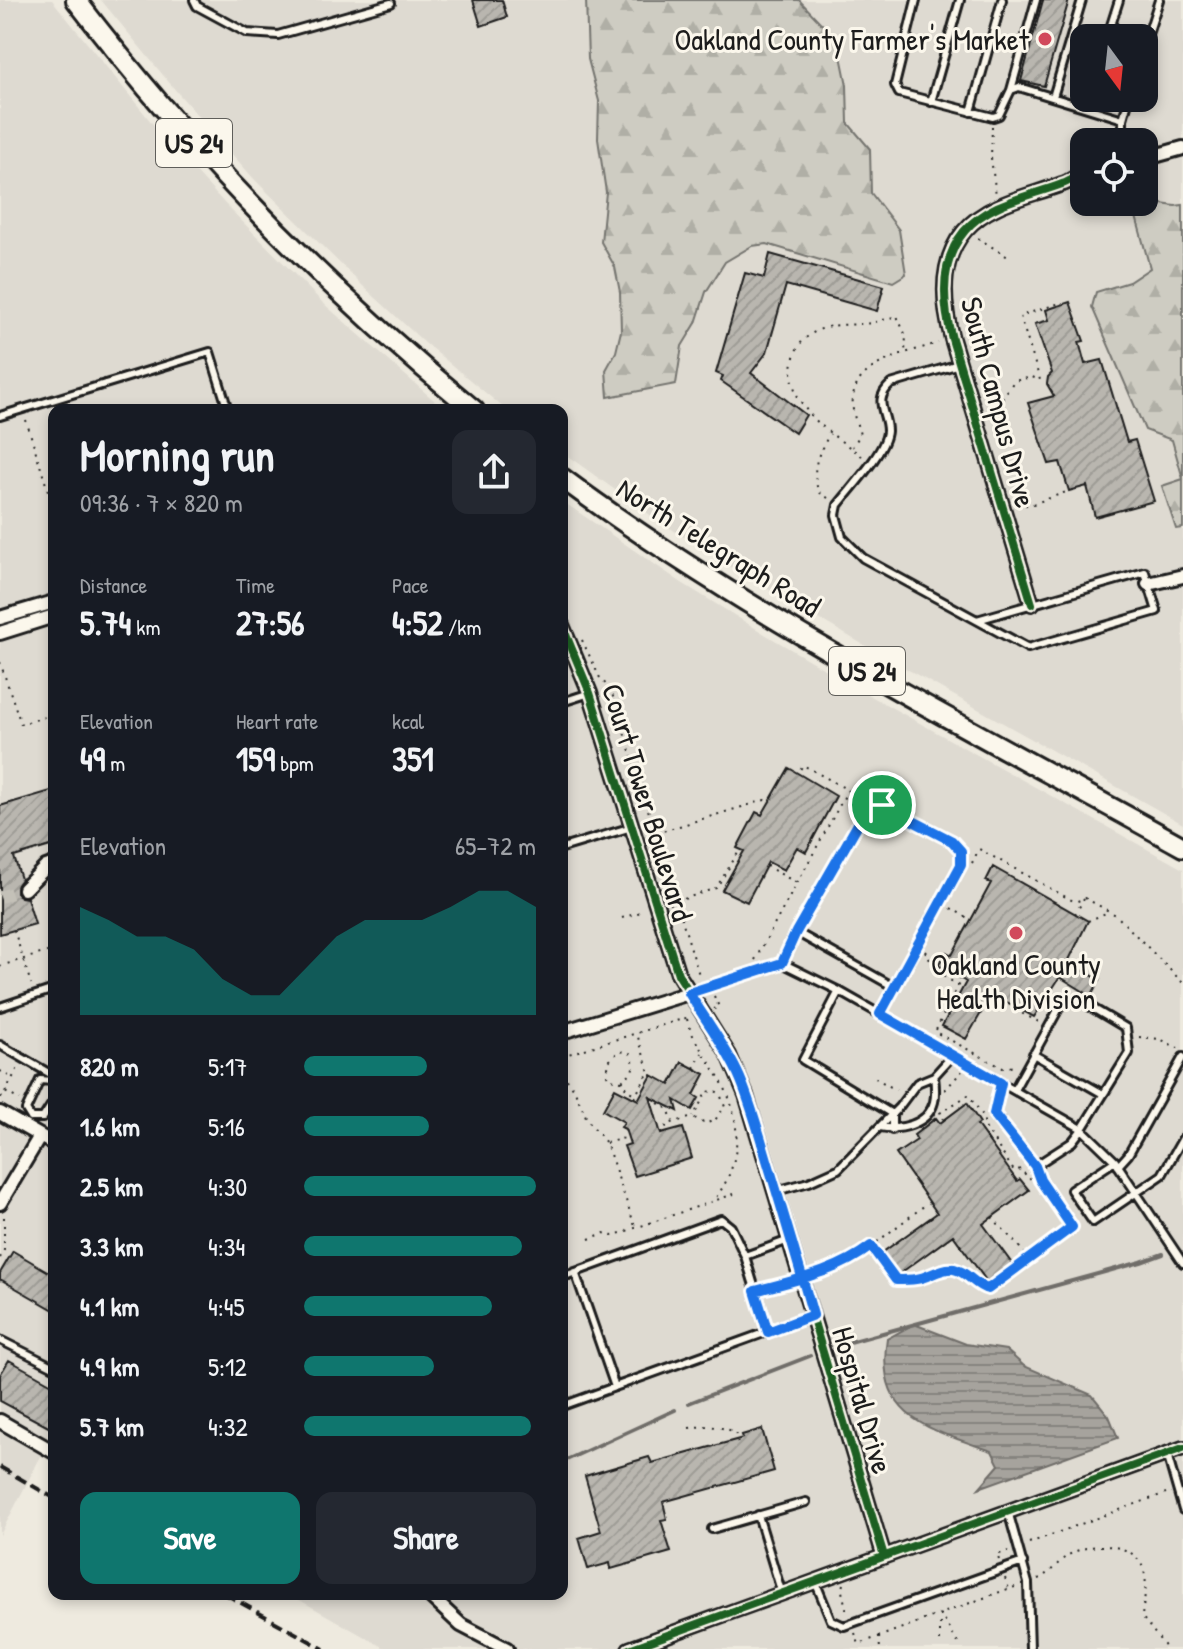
<!DOCTYPE html>
<meta charset="utf-8">
<style>
body{margin:0;font-family:"Patrick Hand",sans-serif;background:#242831;color:#f1f3f6;height:100vh;display:flex;flex-direction:column;font-size:30px;white-space:nowrap}
*{box-sizing:border-box;margin:0}
p{font-size:26px;color:#9ea1a6}
.icon{flex:none;width:44px;height:44px;fill:none;stroke:currentColor;stroke-width:2;stroke-linecap:round;stroke-linejoin:round}
.map{position:relative;flex:1;overflow:hidden}
.sheet{position:absolute;left:48px;top:404px;width:520px;height:1196px;display:flex;flex-direction:column;background:#171b24;border-radius:16px;box-shadow:0 4px 12px #0003}
.sheet>*{flex:none}
.needle{width:52px;rotate:165deg}
.buttons{position:absolute;left:1070px;top:24px;display:grid;gap:16px}
.buttons a{display:grid;place-items:center;width:88px;height:88px;border-radius:16px;background:#171b24;box-shadow:0 4px 12px #0003;font-size:40px}
.pin{position:absolute;display:grid;place-items:center;width:68px;height:68px;color:#fff;margin:-34px;border:4px solid #fff;border-radius:50%;box-shadow:0 2px 8px #0007}
.round{display:grid;place-items:center;flex:none;width:84px;height:84px;border-radius:16px;background:#242831}
.head{display:flex;align-items:center;justify-content:space-between;height:136px;padding:0 32px}
h1{font-size:44px;font-weight:800;line-height:60px}
.stats{display:grid;grid-template-columns:repeat(3,1fr);gap:12px;height:136px;padding:8px 32px}
.stats div{display:grid;align-content:center}
.stats b{font-size:34px;font-weight:800}
.stats small{font-size:22px;font-weight:400}
.stats p{font-size:22px}
.chart{height:224px;padding:16px 32px}
.chart p{display:flex;justify-content:space-between}
.chart svg{width:100%;height:144px;margin-top:8px;fill:#0f766e;opacity:.7}
.button{display:flex;gap:16px;margin-top:auto;padding:16px 32px}
.button a{flex:1;height:92px;border-radius:16px;background:#0f766e;color:#fff;font-size:32px;font-weight:800;line-height:92px;text-align:center}
.button a+a{background:#242831;color:#f1f3f6}
ul{padding:0 32px;list-style:none;font-size:26px}
li{display:grid;grid-template-columns:128px 96px 1fr;align-items:center;height:60px}
li i{height:20px;border-radius:10px;background:#0f766e}
.map>svg:first-child{display:block}
.built{fill:#dedad1;fill-rule:evenodd}
.forest{fill:url(#forest-firs);stroke:#75746f;stroke-width:2}
.water{fill:url(#water-rules);stroke:#6f6d69;stroke-width:2}
.lines{fill:none;stroke-linecap:round;stroke-linejoin:round}
.stream{stroke:#6f6d69;stroke-width:4}
.building{fill:url(#building-hatch);stroke:#1c1c1c;stroke-width:2}
.street-tunnel{stroke:#c4c1b8;stroke-width:12;stroke-dasharray:12 6;stroke-linecap:butt}
.lane-casing{stroke:#1c1c1c;stroke-width:12}
.street-casing{stroke:#1c1c1c;stroke-width:18}
.primary-casing{stroke:#1c1c1c;stroke-width:24}
.path{stroke:#1c1c1c;stroke-width:2;stroke-dasharray:2 6;stroke-linecap:butt}
.lane{stroke:#fbf7ec;stroke-width:6}
.street{stroke:#fbf7ec;stroke-width:12}
.primary{stroke:#fbf7ec;stroke-width:18}
.rail{stroke:#1c1c1c;stroke-width:4;stroke-dasharray:12 6;stroke-linecap:butt}
.cycleway-casing{stroke:#fbf7ec;stroke-width:13}
.cycleway{stroke:#1b5e20;stroke-width:8}
.route-casing{stroke:#fff;stroke-width:16}
.route{stroke:#1a73e8;stroke-width:10}
.poi-dot{fill:#d1495b;stroke:#fbf7ec;stroke-width:3}
.labels{text-anchor:middle;dominant-baseline:central;stroke-width:6;stroke-linejoin:round;paint-order:stroke}
.shield{fill:#fbf7ec;stroke:#5f5e5a;stroke-width:2}
.shield-label{font-size:28px;font-weight:bold;fill:#1c1c1c}
.poi-label{font-size:30px;fill:#1c1c1c;stroke:#fbf7ec;text-anchor:end}
.street-label{font-size:30px;fill:#1c1c1c;stroke:#fbf7ec}
</style>
<div class="map">
<svg width="1183" height="1649" viewBox="0 0 1183 1649">
<defs>
<pattern id="forest-firs" width="22" height="20" patternUnits="userSpaceOnUse" patternTransform="scale(2)"><rect width="22" height="20" fill="#ceccc2"/><path d="M5 1l3.5 6h-7zM16 11l3.5 6h-7z" fill="#b0afa6"/></pattern>
<pattern id="water-rules" width="6" height="5" patternUnits="userSpaceOnUse" patternTransform="scale(2)"><rect width="6" height="5" fill="#a6a39d"/><path d="M0 2.5h6" fill="none" stroke="#86847f"/></pattern>
<pattern id="building-hatch" width="6" height="6" patternUnits="userSpaceOnUse" patternTransform="scale(2)"><rect width="6" height="6" fill="#b9b6af"/><path d="M-1 1l2-2M0 6l6-6M5 7l2-2" fill="none" stroke="#9e9c96"/></pattern>
</defs>
<rect width="100%" height="100%" fill="#eeeadf"/>
<filter id="ink" filterUnits="userSpaceOnUse"><feTurbulence type="fractalNoise" baseFrequency=".0125" numOctaves="2"/><feDisplacementMap in="SourceGraphic" scale="16" xChannelSelector="R" yChannelSelector="G"/><feConvolveMatrix kernelMatrix="1 2 1 2 8 2 1 2 1" color-interpolation-filters="sRGB"/></filter>
<g filter="url(#ink)">
<path class="built" d="M0,0H52L161,134L225,204L323,303L445,410H54V1460L42,1454L0,1535Z
M101,0H1183V824L857,641L727,565L653,517L562,452V410L504,408L425,343L364,287L255,180L177,92ZM1084,38H1144V98H1084ZM1084,142H1144V202H1084Z
M562,501L682,583L768,636L869,695L1183,869V1649H386L289,1594H562Z"/>
<path class="forest" d="M586,0H799L838,41L847,85L848,123L870,149L871,193L899,230L906,274L893,282L767,244L752,246L725,262L706,292L696,323L682,346L676,384L608,397L606,370L616,352L621,331L620,292L615,267L601,242L606,192L598,139L599,101L588,59Z
M1154,203L1175,206L1183,205V528L1176,529L1162,486L1183,479L1172,440L1145,430L1092,307L1096,292L1129,282L1150,268L1134,209Z"/>
<path class="water" d="M914,1324L966,1344L1006,1350L1024,1366L1092,1395L1109,1416L1118,1438L979,1488L999,1465L992,1451C932,1430 874,1419 887,1339Z"/>
<g class="lines">
<path class="stream" d="M839,1345L1141,1262L1163,1254
M689,1403L810,1356
M562,1462L675,1410"/>
</g>
<path class="building" d="M473,0H502L507,17L481,26Z
M1043,0H1069L1044,86L1021,81Z
M770,254L884,286L877,311L786,285L767,352L751,373L806,415L795,433L721,381L723,376L716,373L745,273L764,278Z
M1070,302L1084,341L1079,342L1085,364L1102,360L1127,442L1135,440L1154,501L1095,517L1087,486L1069,491L1060,462L1049,464L1028,403L1054,396L1047,384L1048,377L1052,373L1035,324L1049,320L1046,310Z
M789,768L836,796L806,852L797,847L784,870L768,862L747,902L722,890L744,851L737,848L756,812L762,815Z
M54,790V845L14,857L21,879L16,886V892L21,897L27,898L35,924L0,934V806Z
M993,867L1088,921L1068,962L1100,980L1091,996L1060,977L1034,1017L992,994L966,1039L942,1026L966,982L938,965L946,952L952,955L991,883L986,881Z
M682,1062L705,1074L694,1095L699,1098L692,1110L675,1100L678,1111L650,1097L661,1134L683,1128L692,1158L635,1176L624,1146L630,1144L625,1129L621,1127L624,1122L603,1110L615,1088L638,1100L652,1075L670,1085Z
M967,1103L980,1123L977,1125L1017,1181L1020,1179L1029,1190L983,1224L1013,1265L988,1283L953,1235L895,1277L887,1267L891,1263L883,1252L937,1213L896,1154L917,1140L914,1135L936,1118L940,1123Z
M13,1251L54,1275V1310L0,1279V1273Z
M9,1360L54,1385V1430L0,1401V1375Z
M762,1429L774,1471L663,1502L667,1519L661,1520L671,1552L611,1569L610,1563L588,1569L579,1538L601,1531L585,1476L649,1457L652,1463L743,1438L742,1435Z"/>
<g class="lines">
<path class="street-tunnel" d="M0,897L24,889"/>
<defs>
<path id="lane" d="M194,0L197,6L247,33L278,35L391,3
M916,0L895,85L899,93L993,117L999,115L1011,90L1019,87L1123,119
M1107,38L1119,0
M1144,47L1159,0
M1011,90L1036,0
M1053,97L1082,0
M931,102L960,0
M971,112L1002,0
M1123,142V119L1129,98
M959,364L891,384C872,401 887,412 887,431C886,451 851,488 838,505L836,515L842,537L863,558L1028,648L1157,611L1145,572L977,620
M0,416L210,352L228,410
M562,702L590,693
M562,848L632,827
M796,932L894,987
M782,963L796,932L870,803L882,805L952,841L961,851V865L880,1014
M839,991L803,1060L892,1114V1130
M689,993L782,963L839,991L1082,1129L1115,1161L1183,1263
M0,1007L54,989
M0,1045L54,1076
M1033,1054L1103,1094
M1001,1083L994,1114L1035,1166L1072,1142L1082,1129L1129,1053L1126,1028L1084,1003L1063,1001L1014,1090
M31,1118L26,1110L40,1080L52,1081
M31,1118H43L54,1101
M880,1127C899,1131 928,1125 934,1102C936,1094 935,1084 934,1076
M1115,1161L1071,1190L1093,1222L1162,1175L1183,1138
M1118,1166L1128,1155L1183,1057
M776,1191L809,1182L838,1169L899,1107L917,1083L934,1076L953,1055
M745,1256L768,1332
M575,1272L615,1387
M562,1277L721,1219L731,1227L745,1256L789,1240
M0,1340L54,1367
M562,1406L811,1316
M1167,1454L1183,1510
M1008,1511L1028,1583L1030,1649
M758,1515L782,1594
M712,1529L806,1502
M815,1581L831,1620L844,1626L1023,1562"/>
<path id="street" d="M1144,159L1183,148
M1148,584L1183,576
M1032,604L952,339C938,286 941,233 997,207C1018,197 1041,192 1062,184C1070,182 1076,176 1084,173
M0,618L54,602
M562,625L590,693L678,974L729,1055L746,1095L884,1556
M0,633L54,616
M24,889L46,867L54,864
M562,1032L689,993
M0,1113L54,1144
M0,1203L40,1136
M0,1421L54,1452
M428,1594L461,1625L507,1649
M629,1649L1183,1448"/>
<path id="primary" d="M76,0C192,152 326,289 474,410
M562,478C755,621 973,730 1183,847"/>
</defs>
<use href="#lane" class="lane-casing"/>
<use href="#street" class="street-casing"/>
<use href="#primary" class="primary-casing"/>
<path class="path" d="M992,126L991,158L996,195
M978,238L1011,259
M991,415L1001,411V400L1014,381L1032,377L1040,380L1020,316L1060,303L1061,305
M26,420L54,510
M852,447L860,435C858,426 854,418 853,410C849,375 877,363 904,354
M862,456C829,432 782,405 794,357C798,342 809,333 824,328C835,324 848,325 860,324C872,324 885,319 897,316L906,336L905,353L938,343
M828,498L819,492C810,470 818,453 830,434
M1017,505H1030L1069,491
M582,640L600,678L611,690L700,978
M0,662L21,724L54,714
M656,833L765,800L770,803
M972,863L979,849L1075,902L1085,898L1116,915L1183,983
M766,866L797,883
M669,904L716,888L740,850
M951,908L971,920
M1075,914L1084,899
M622,918L644,911
M1088,921L1108,912
M14,930L31,984
M925,951L936,971L962,988
M755,960L848,790L803,765L798,773
M0,966L54,950
M958,985L935,1032L1003,1068L1015,1066
M714,996L719,1007L714,1009
M1018,1009L1017,1011L1039,1022
M687,1019C693,1042 708,1058 720,1079C743,1119 743,1165 713,1201
M1139,1037L1160,1039L1178,1048
M562,1056L689,1017
M694,1068L702,1053
M0,1071L11,1077
M562,1073L574,1089L587,1119L606,1143L636,1229
M875,1078L896,1090
M622,1081L610,1079L607,1075L609,1061L619,1051L630,1053L634,1063L632,1072L622,1081L627,1090L637,1095
M945,1090L962,1071
M5,1092L19,1066
M1,1098L5,1092L20,1100
M634,1098L649,1072L637,1034
M658,1103L668,1109L673,1121
M944,1120L940,1113L968,1095L984,1117V1126L1014,1171L1021,1169L1029,1179L1034,1175
M661,1134L668,1124L693,1117L705,1124L715,1120L725,1107L720,1094L714,1090L706,1093L693,1117
M606,1143L628,1137
M992,1217L1029,1258
M589,1239L604,1233L612,1236L734,1194
M871,1246L896,1280C902,1280 909,1280 916,1279C928,1278 941,1267 954,1270C968,1272 975,1286 988,1289L1072,1227L1040,1177
M0,1258L4,1250V1216
M814,1275L851,1262L929,1202
M0,1281L1,1280
M764,1289L789,1282
M689,1428C706,1425 719,1426 735,1432L738,1443
M1029,1543L1166,1493
M999,1560L997,1555L1008,1551
M1005,1578L1009,1589L1018,1586
M1038,1579C1051,1573 1056,1564 1067,1556C1087,1542 1133,1540 1143,1568C1149,1583 1143,1602 1142,1617L1167,1649
M844,1584L842,1591L847,1612
M940,1614L960,1646
M940,1615V1645
M855,1633L859,1644L1008,1589
M879,1637L880,1649"/>
<use href="#lane" class="lane"/>
<use href="#street" class="street"/>
<use href="#primary" class="primary"/>
<path class="rail" d="M0,1467L54,1498
M225,1594L324,1649"/>
<defs>
<path id="cycleway" d="M1032,604L952,339C938,286 941,233 997,207C1018,197 1041,192 1062,184C1070,182 1076,176 1084,173
M562,625L590,693L678,974L729,1055L746,1095L884,1556
M629,1649L1183,1448"/>
</defs>
<use href="#cycleway" class="cycleway-casing"/>
<use href="#cycleway" class="cycleway"/>
</g>
</g>
<g class="lines" filter="url(#ink)">
<defs>
<path id="route" d="M882,805L870,803L796,932L782,963L689,993C706,1021 727,1048 740,1078C751,1104 759,1133 767,1160C783,1212 798,1263 813,1315L768,1332L755,1291C796,1280 837,1272 871,1246L896,1280C902,1280 909,1280 916,1279C928,1278 941,1267 954,1269C968,1272 975,1286 988,1289L1072,1227L1040,1180L1035,1166L994,1114L1001,1083L880,1014L961,865V851L952,841L882,805"/>
</defs>
<use href="#route" class="route-casing"/>
<use href="#route" class="route"/>
</g>
<g class="poi-dot">
<circle cx="1045" cy="39" r="8"/>
<circle cx="1016" cy="933" r="8"/>
</g>
<g class="labels">
<g class="shield">
<rect x="156" y="119" width="76" height="48" rx="6"/>
<rect x="829" y="647" width="76" height="48" rx="6"/>
</g>
<g class="shield-label">
<text x="194" y="143">US 24</text>
<text x="867" y="671">US 24</text>
</g>
<g class="poi-label">
<text x="1029" y="39">Oakland County Farmer's Market</text>
<text x="1016" y="964" text-anchor="middle">Oakland County<tspan x="1016" dy="34">Health Division</tspan></text>
</g>
<g class="street-label">
<text transform="translate(999 402) rotate(75)">South Campus Drive</text>
<text transform="translate(719 547) rotate(32)">North Telegraph Road</text>
<text transform="translate(648 802) rotate(73)">Court Tower Boulevard</text>
<text transform="translate(863 1400) rotate(74)">Hospital Drive</text>
</g>
</g>
</svg>
<div class="buttons">
<a><svg class="needle" viewBox="-14 -14 28 28"><path d="M0-13l5 13h-10z" fill="#e53935"/><path d="M0 13l5-13h-10z" fill="#9ea1a6"/></svg></a>
<a><svg class="icon" aria-label="locate" viewBox="0 0 24 24"><circle cx="12" cy="12" r="6"/><path d="M12 2v4M12 18v4M2 12h4M18 12h4"/></svg></a>
</div>
<div class="pin" style="left:882px;top:805px;background:#1e9e55"><svg class="icon" aria-label="arrive" viewBox="0 0 24 24"><path d="M6 21V4h12l-3 4 3 4H6"/></svg></div>
<section class="sheet">
<div class="head"><div><h1>Morning run</h1><p>09:36 · 7 × 820 m</p></div><a class="round"><svg class="icon" aria-label="share" viewBox="0 0 24 24"><path d="M12 15V3M7 8l5-5 5 5M5 13v7h14v-7"/></svg></a></div>
<div class="stats">
<div><p>Distance</p><b>5.74<small> km</small></b></div>
<div><p>Time</p><b>27:56</b></div>
<div><p>Pace</p><b>4:52<small> /km</small></b></div>
</div>
<div class="stats">
<div><p>Elevation</p><b>49<small> m</small></b></div>
<div><p>Heart rate</p><b>159<small> bpm</small></b></div>
<div><p>kcal</p><b>351</b></div>
</div>
<div class="chart"><p><span>Elevation</span>65–72 m</p>
<svg viewBox="0 0 160 44" preserveAspectRatio="none"><path d="M0 44V11L10 15L20 20L30 20L40 24L50 33L60 38L70 38L80 29L90 20L100 15L110 15L120 15L130 11L140 6L150 6L160 11V44z"/></svg>
</div>
<ul>
<li><b>820 m</b>5:17<i style="width:53%"></i></li>
<li><b>1.6 km</b>5:16<i style="width:54%"></i></li>
<li><b>2.5 km</b>4:30<i style="width:100%"></i></li>
<li><b>3.3 km</b>4:34<i style="width:94%"></i></li>
<li><b>4.1 km</b>4:45<i style="width:81%"></i></li>
<li><b>4.9 km</b>5:12<i style="width:56%"></i></li>
<li><b>5.7 km</b>4:32<i style="width:98%"></i></li>
</ul>
<div class="button"><a>Save</a><a>Share</a></div>
</section>
</div>
